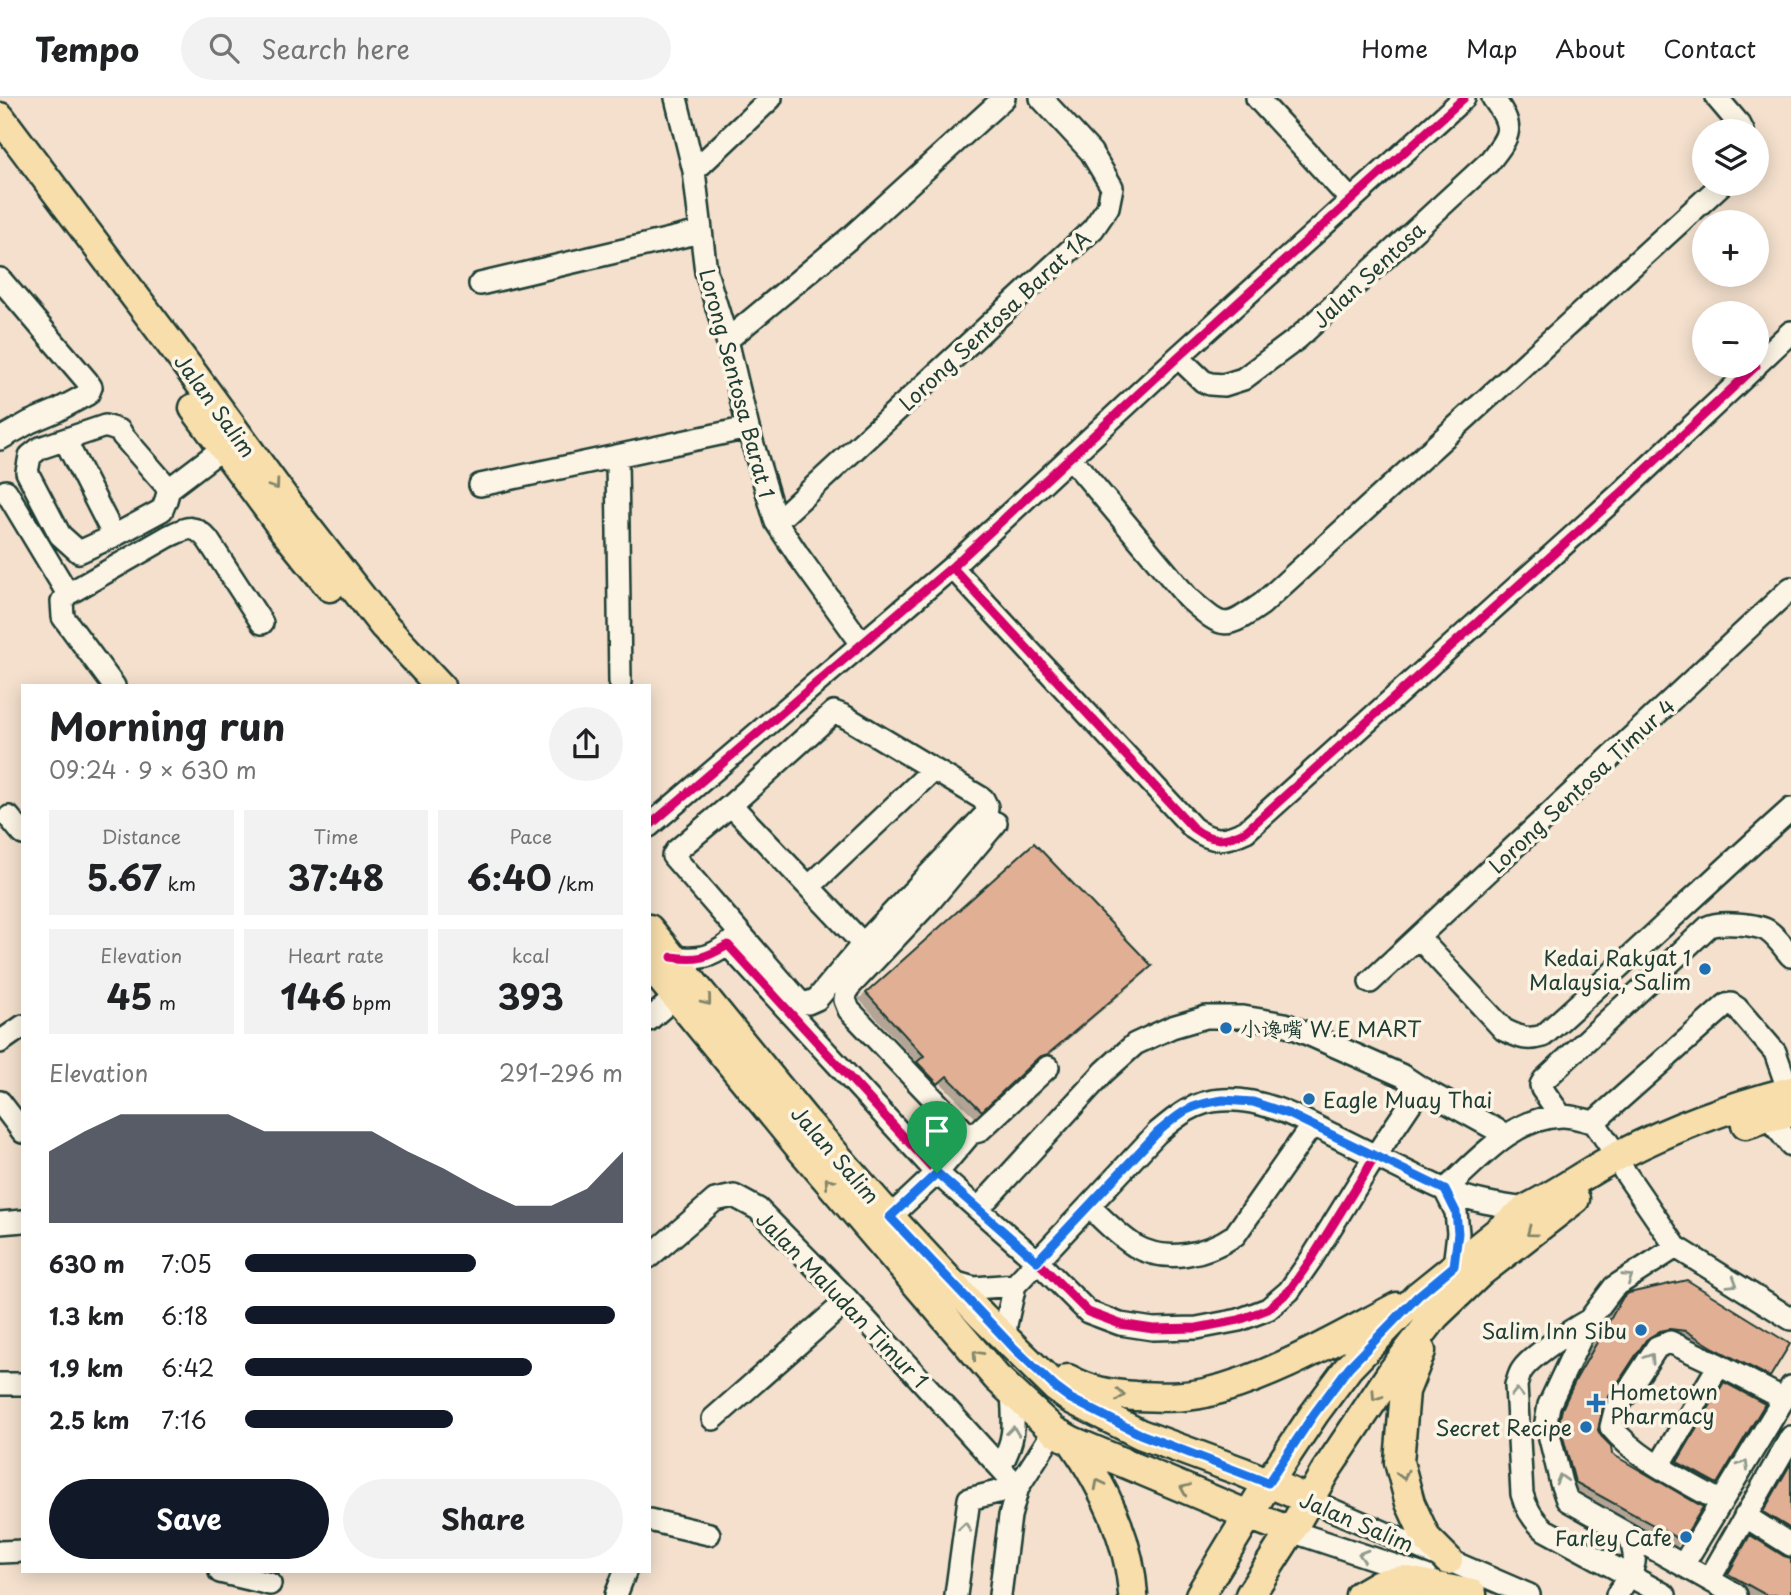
<!DOCTYPE html>
<meta charset="utf-8">
<style>
body{margin:0;font-family:"Playpen Sans","LXGW WenKai TC",sans-serif;background:#f2f2f2;color:#202124;height:100vh;display:flex;flex-direction:column;font-size:26px;white-space:nowrap}
*{box-sizing:border-box;margin:0}
p{font-size:23px;color:#757577}
.icon{flex:none;width:38px;height:38px;fill:none;stroke:currentColor;stroke-width:2;stroke-linecap:round;stroke-linejoin:round}
.map{position:relative;flex:1;overflow:hidden}
.panel{position:absolute;left:21px;top:586px;width:630px;height:889px;display:flex;flex-direction:column;background:#fff;border-radius:0px;box-shadow:0 4px 18px #0003}
.panel>*{flex:none}
.buttons{position:absolute;left:1692px;top:21px;display:grid;gap:14px}
.buttons a{display:grid;place-items:center;width:77px;height:77px;border-radius:50%;background:#fff;box-shadow:0 4px 18px #0003;font-size:35px}
.pin{position:absolute;display:grid;place-items:center;width:60px;height:60px;color:#fff;margin:-72px -30px;border-radius:50% 50% 50% 0;rotate:-45deg;box-shadow:0 0 7px #0007}
.pin .icon{rotate:45deg}
.round{display:grid;place-items:center;flex:none;width:74px;height:74px;border-radius:37px;background:#f2f2f2}
.head{display:flex;align-items:center;justify-content:space-between;height:119px;padding:0 28px}
h1{font-size:38px;font-weight:700;line-height:52px}
.metrics{display:grid;grid-template-columns:repeat(3,1fr);gap:10px;height:119px;padding:7px 28px}
.metrics div{display:grid;align-content:center;border-radius:0px;background:#f2f2f2;text-align:center}
.metrics b{font-size:35px;font-weight:700}
.metrics small{font-size:19px;font-weight:400}
.metrics p{font-size:19px}
.chart{height:196px;padding:14px 28px}
.chart p{display:flex;justify-content:space-between}
.chart svg{width:100%;height:126px;margin-top:7px;fill:#111827;opacity:.7}
.cta{display:flex;gap:14px;margin-top:auto;padding:14px 28px}
.cta a{flex:1;height:80px;border-radius:42px;background:#111827;color:#fff;font-size:28px;font-weight:700;line-height:80px;text-align:center}
.cta a+a{background:#f2f2f2;color:#202124}
ul{padding:0 28px;list-style:none;font-size:23px}
li{display:grid;grid-template-columns:112px 84px 1fr;align-items:center;height:52px}
li i{height:18px;border-radius:9px;background:#111827}
header{display:flex;align-items:center;gap:42px;box-sizing:border-box;height:98px;padding:0 35px;background:#fff;border-bottom:2px solid #e0e0e0}
header strong{font-size:33px}
nav{display:flex;gap:38px;margin-inline-start:auto;font-size:24px}
.search{width:490px;height:63px;background:#f2f2f2;display:flex;align-items:center;gap:18px;box-sizing:border-box;padding:0 24px;border-radius:38px;color:#757577;font-size:26px}
.map>svg:first-child{display:block}
.building{fill:#e1af94;stroke:#1f3d34;stroke-width:2;filter:url(#shadow)}
.lines{fill:none;stroke-linecap:round;stroke-linejoin:round}
.minor-casing{stroke:#1f3d34;stroke-width:26}
.major-casing{stroke:#1f3d34;stroke-width:33}
.minor{stroke:#fcf5e5;stroke-width:21}
.major{stroke:#f8deab;stroke-width:28}
.cycleway-casing{stroke:#fcf5e5;stroke-width:13}
.cycleway{stroke:#d6006c;stroke-width:9}
.oneway{stroke:#81856a}
.oneway2{stroke:#8e998c}
.route-casing{stroke:#fff;stroke-width:14}
.route{stroke:#1a73e8;stroke-width:9}
.poi-dot{fill:#1f6fb2;stroke:#fcf5e5;stroke-width:2.5}
.labels{text-anchor:middle;dominant-baseline:central;stroke-width:7;stroke-linejoin:round;paint-order:stroke}
.street-label{font-size:21px;fill:#1f3d34;stroke:#fcf5e5}
.poi-label{font-size:21px;fill:#1f3d34;stroke:#fcf5e5;text-anchor:end}
</style>
<header>
<strong>Tempo</strong>
<div class="search"><svg class="icon" aria-label="search" viewBox="0 0 24 24"><circle cx="10" cy="10" r="6"/><path d="M15 15l6 6"/></svg>Search here</div>
<nav><a>Home</a><a>Map</a><a>About</a><a>Contact</a></nav>
</header>
<div class="map">
<svg width="1791" height="1497" viewBox="0 0 1791 1497">
<defs>
<filter id="shadow"><feDropShadow dx="-6" dy="6" stdDeviation="0" flood-color="#0004"/></filter>
</defs>
<rect width="100%" height="100%" fill="#f4e0cd"/>
<filter id="ink" filterUnits="userSpaceOnUse"><feTurbulence type="fractalNoise" baseFrequency=".0143" numOctaves="2"/><feDisplacementMap in="SourceGraphic" scale="14" xChannelSelector="R" yChannelSelector="G"/><feConvolveMatrix kernelMatrix="1 2 1 2 8 2 1 2 1" color-interpolation-filters="sRGB"/></filter>
<g filter="url(#ink)">
<path class="building" d="M1034,745L1152,868L1048,956L1039,959L982,1013L947,978L938,986L917,964L924,958L866,895Z
M1687,1182L1790,1246L1770,1279L1714,1250L1686,1233L1670,1231L1660,1233L1646,1242L1604,1306L1598,1332L1601,1338L1611,1348L1612,1356L1703,1409L1682,1443L1575,1384L1559,1324L1562,1311L1576,1281L1623,1199L1629,1195Z
M1724,1284L1765,1306L1717,1386L1677,1364Z
M1791,1365V1431L1763,1414Z
M1750,1437L1784,1458L1791,1460V1497H1766L1728,1476Z"/>
<g class="lines">
<defs>
<path id="minor" d="M676,0L694,73L706,174L727,242L748,330L776,424L800,460L862,546
M1257,0L1351,102
M1717,0L1740,27L1743,33
M694,73L771,0
M0,181L87,283L91,289L88,296L56,313L30,324L0,341
M480,186L700,134
M727,242L852,138L1004,0
M1178,259L1203,283L1210,286L1224,287L1243,281L1298,240L1489,64C1511,36 1515,30 1493,0
M1757,266L1791,234
M65,342L114,438
M617,359L620,584
M1070,359L1188,500C1224,531 1223,533 1262,506L1722,86
M480,387L748,330
M169,391L123,338L120,333L105,328L40,350L30,358L27,374L60,437L79,454L114,438L162,412L166,402L169,391L223,350
M6,393L68,496L62,503L63,519L114,588
M776,424L1093,131L1108,109L1112,89L1091,54L1041,0
M952,469L1193,730C1213,745 1225,743 1246,733L1621,395L1756,268
M68,496L169,438C187,430 194,425 208,442L262,525
M834,614L844,618L983,701L987,709L986,716L863,846L817,901L808,905L799,903L673,758L676,753L731,707Z
M731,707L863,846
M9,719L23,736
M996,725L932,801L847,891L845,902L849,912L964,1033L971,1035L979,1033L1048,969
M649,728L952,469L1178,259L1464,0
M809,789L933,672
M1418,839L1504,932C1519,939 1526,943 1543,938C1627,863 1707,786 1791,711
M728,847L937,1075L1037,1163L1088,1214L1120,1226L1153,1231L1197,1230L1239,1222L1268,1211L1289,1193L1312,1160L1376,1057L1421,990L1403,978L1285,926L1243,919H1206L1172,929L1135,946L1104,974L978,1111
M672,859C703,863 716,858 739,837
M1370,884L1791,490
M649,922L675,899
M0,944L23,928
M1421,990L1506,1037
M0,1004L23,1034
M1561,1018L1542,991L1541,987L1544,982L1708,829C1718,823 1759,826 1768,833C1777,839 1784,850 1791,858
M1768,1019L1791,1047
M1617,1058L1594,1024L1726,907L1731,906L1737,910L1775,954L1789,994
M1624,1073L1676,1149L1791,1221
M1445,1092C1478,1062 1513,1019 1562,1018C1573,1018 1583,1022 1594,1024
M1445,1092L1456,1114L1458,1135L1454,1168
M1089,1108C1103,1122 1118,1137 1135,1148C1167,1166 1207,1156 1235,1137L1312,1027
M890,1119L937,1075L971,1035
M0,1125L23,1123
M1676,1149L1614,1189L1589,1222L1549,1307L1546,1324L1561,1385L1567,1402L1736,1497
M649,1159L715,1102L734,1098L758,1111L848,1202L1018,1389
M950,1183L974,1190L1015,1187
M1589,1222C1573,1231 1531,1258 1522,1272C1519,1276 1518,1282 1516,1287L1522,1396C1526,1411 1533,1422 1545,1432L1665,1497
M1006,1242V1227L1015,1187L1157,1035C1177,1018 1195,1003 1222,1002C1261,999 1299,1020 1333,1037C1370,1055 1406,1074 1443,1091C1470,1103 1498,1107 1526,1111
M0,1286H23
M713,1321L848,1202
M1659,1368L1719,1267
M1000,1369C1016,1341 1014,1326 1012,1295
M1309,1402L1529,1497
M1721,1404C1685,1383 1638,1362 1611,1329L1615,1313L1657,1249L1670,1244L1719,1267L1784,1301
M1745,1418L1791,1447
M649,1422L709,1436
M1291,1433L1426,1478
M0,1454L23,1453
M1683,1467L1791,1289
M220,1474L270,1486
M1709,1482L1791,1339
M616,1497L625,1474
M956,1497L969,1401L1018,1389
M1000,1497L1010,1418L1018,1389L1054,1333
M1617,1497C1633,1470 1640,1468 1629,1437"/>
<path id="major" d="M0,19L188,269L287,404L384,528L440,588
M194,310L283,431L330,489
M649,831L805,1022L890,1119L982,1218L1056,1290L1071,1301L1140,1336L1243,1374L1309,1402
M649,866L802,1052L997,1280L1054,1333L1072,1343L1248,1417L1291,1433
M1746,1026L1768,1019L1791,1014
M1421,1253L1405,1293L1399,1364L1410,1405L1426,1440L1448,1462
M1068,1281C1092,1294 1109,1296 1135,1298C1158,1299 1183,1300 1205,1295C1273,1279 1336,1241 1397,1209
M1072,1343C1103,1387 1130,1442 1133,1497
M1200,1497L1268,1385L1314,1316L1349,1269L1418,1198L1526,1111C1559,1095 1588,1073 1620,1057C1674,1029 1732,1008 1791,993
M1250,1497L1291,1433L1325,1374L1392,1274L1435,1218L1481,1174L1575,1101
M1360,1497L1379,1486L1403,1482L1472,1496"/>
</defs>
<use href="#minor" class="minor-casing"/>
<use href="#major" class="major-casing"/>
<use href="#minor" class="minor"/>
<use href="#major" class="major"/>
<defs>
<path id="cycleway" d="M952,469L1193,730C1213,745 1225,743 1246,733L1621,395L1756,268
M649,728L952,469L1178,259L1464,0
M672,859C698,863 705,860 728,847L937,1075L1037,1163L1088,1214L1120,1226L1153,1231L1197,1230L1239,1222L1268,1211L1289,1193L1312,1160L1376,1057"/>
</defs>
<use href="#cycleway" class="cycleway-casing"/>
<use href="#cycleway" class="cycleway"/>
</g>
<defs><path id="oneway-chevron" d="M-2-3.5L2.5 0L-2 3.5" fill="none" stroke-width="1.6" stroke-linecap="round" stroke-linejoin="round" transform="scale(1.75)"/></defs>
<g class="oneway">
<use href="#oneway-chevron" transform="translate(275 387) rotate(54)"/>
<use href="#oneway-chevron" transform="translate(707 903) rotate(51)"/>
<use href="#oneway-chevron" transform="translate(829 1084) rotate(-131)"/>
<use href="#oneway-chevron" transform="translate(1531 1134) rotate(143)"/>
<use href="#oneway-chevron" transform="translate(977 1257) rotate(-131)"/>
<use href="#oneway-chevron" transform="translate(1120 1297) rotate(4)"/>
<use href="#oneway-chevron" transform="translate(1376 1298) rotate(124)"/>
<use href="#oneway-chevron" transform="translate(1403 1377) rotate(76)"/>
<use href="#oneway-chevron" transform="translate(1099 1386) rotate(-117)"/>
<use href="#oneway-chevron" transform="translate(1185 1391) rotate(-157)"/>
</g>
<g class="oneway2">
<use href="#oneway-chevron" transform="translate(1628 1180) rotate(-33)"/>
<use href="#oneway-chevron" transform="translate(1733 1185) rotate(32)"/>
<use href="#oneway-chevron" transform="translate(1650 1260) rotate(-56)"/>
<use href="#oneway-chevron" transform="translate(1517 1295) rotate(-90)"/>
<use href="#oneway-chevron" transform="translate(1013 1333) rotate(-83)"/>
<use href="#oneway-chevron" transform="translate(1744 1367) rotate(-59)"/>
<use href="#oneway-chevron" transform="translate(1561 1381) rotate(-106)"/>
<use href="#oneway-chevron" transform="translate(965 1429) rotate(-82)"/>
<use href="#oneway-chevron" transform="translate(1363 1457) rotate(-163)"/>
</g>
</g>
<g class="lines" filter="url(#ink)">
<defs>
<path id="route" d="M1223,1002L1253,1004L1289,1016L1445,1092L1456,1114L1458,1135L1454,1168L1418,1198L1349,1269L1314,1316L1268,1385L1140,1336L1071,1301L1056,1290L1014,1250L890,1119L937,1075L1037,1163L1157,1035C1182,1013 1189,1007 1223,1002Z"/>
</defs>
<use href="#route" class="route-casing"/>
<use href="#route" class="route"/>
</g>
<g class="poi-dot">
<circle cx="1705" cy="871" r="7"/>
<circle cx="1226" cy="930" r="7"/>
<circle cx="1309" cy="1001" r="7"/>
<circle cx="1641" cy="1232" r="7"/>
<path d="M1592.5 1294.5h7v7h7v7h-7v7h-7v-7h-7v-7h7z"/>
<circle cx="1586" cy="1329" r="7"/>
<circle cx="1686" cy="1439" r="7"/>
</g>
<g class="labels">
<g class="street-label">
<text transform="translate(1368 176) rotate(-43)">Jalan Sentosa</text>
<text transform="translate(994 222) rotate(-43)">Lorong Sentosa Barat 1A</text>
<text transform="translate(738 285) rotate(75)">Lorong Sentosa Barat 1</text>
<text transform="translate(216 307) rotate(54)">Jalan Salim</text>
<text transform="translate(1581 687) rotate(-43)">Lorong Sentosa Timur 4</text>
<text transform="translate(836 1056) rotate(49)">Jalan Salim</text>
<text transform="translate(843 1201) rotate(46)">Jalan Maludan Timur 1</text>
<text transform="translate(1357 1423) rotate(23)">Jalan Salim</text>
</g>
<g class="poi-label">
<text x="1691" y="859">Kedai Rakyat 1<tspan x="1691" dy="24">Malaysia, Salim</tspan></text>
<text x="1240" y="930" text-anchor="start">小谗嘴 W.E MART</text>
<text x="1323" y="1001" text-anchor="start">Eagle Muay Thai</text>
<text x="1627" y="1232">Salim Inn Sibu</text>
<text x="1610" y="1293" text-anchor="start">Hometown<tspan x="1610" dy="24">Pharmacy</tspan></text>
<text x="1572" y="1329">Secret Recipe</text>
<text x="1672" y="1439">Farley Cafe</text>
</g>
</g>
</svg>
<div class="buttons">
<a><svg class="icon" aria-label="layers" viewBox="0 0 24 24"><path d="M12 4l9 5-9 5-9-5zM3 14l9 5 9-5"/></svg></a>
<a>+</a>
<a>−</a>
</div>
<div class="pin" style="left:937px;top:1075px;background:#1e9e55"><svg class="icon" aria-label="arrive" viewBox="0 0 24 24"><path d="M6 21V4h12l-3 4 3 4H6"/></svg></div>
<section class="panel">
<div class="head"><div><h1>Morning run</h1><p>09:24 · 9 × 630 m</p></div><a class="round"><svg class="icon" aria-label="share" viewBox="0 0 24 24"><path d="M12 15V3M7 8l5-5 5 5M5 13v7h14v-7"/></svg></a></div>
<div class="metrics">
<div><p>Distance</p><b>5.67<small> km</small></b></div>
<div><p>Time</p><b>37:48</b></div>
<div><p>Pace</p><b>6:40<small> /km</small></b></div>
</div>
<div class="metrics">
<div><p>Elevation</p><b>45<small> m</small></b></div>
<div><p>Heart rate</p><b>146<small> bpm</small></b></div>
<div><p>kcal</p><b>393</b></div>
</div>
<div class="chart"><p><span>Elevation</span>291–296 m</p>
<svg viewBox="0 0 160 44" preserveAspectRatio="none"><path d="M0 44V19L10 12L20 6L30 6L40 6L50 6L60 12L70 12L80 12L90 12L100 19L110 25L120 32L130 38L140 38L150 32L160 19V44z"/></svg>
</div>
<ul>
<li><b>630 m</b>7:05<i style="width:61%"></i></li>
<li><b>1.3 km</b>6:18<i style="width:98%"></i></li>
<li><b>1.9 km</b>6:42<i style="width:76%"></i></li>
<li><b>2.5 km</b>7:16<i style="width:55%"></i></li>
</ul>
<div class="cta"><a>Save</a><a>Share</a></div>
</section>
</div>
